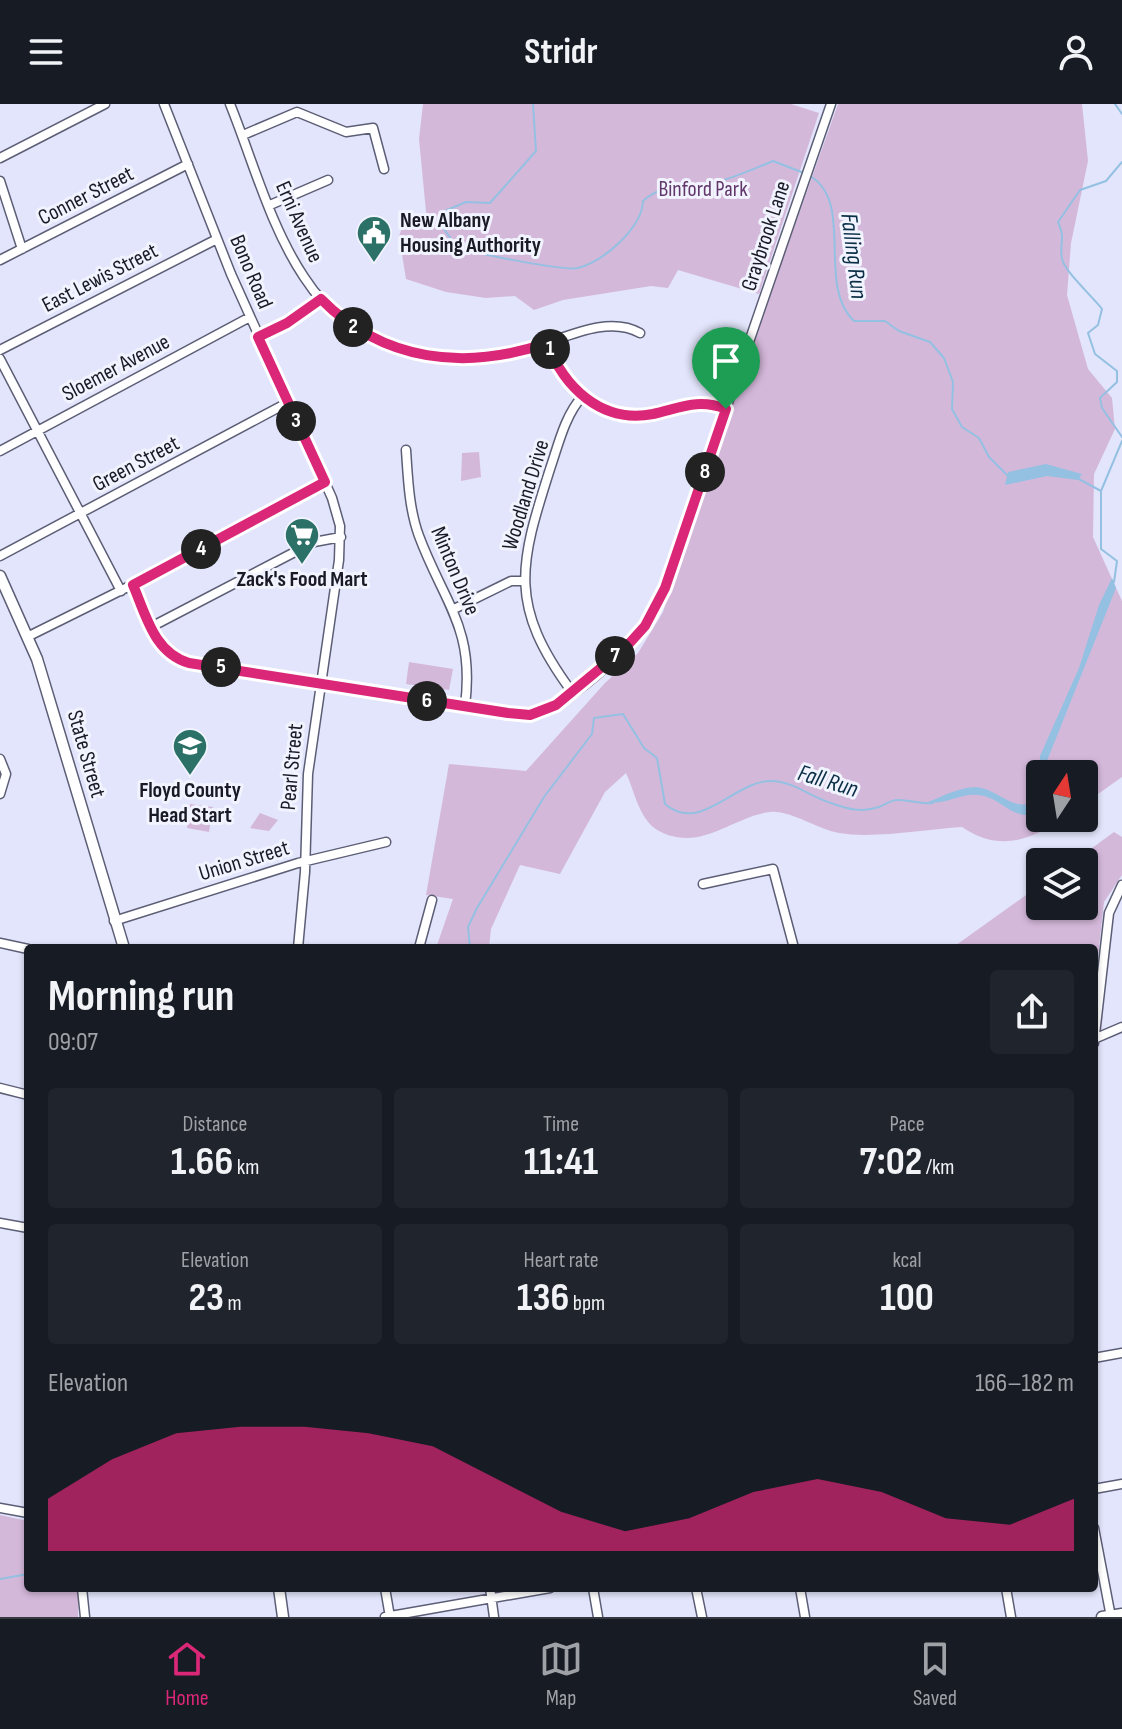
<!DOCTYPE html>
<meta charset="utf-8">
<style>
body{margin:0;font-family:"Sofia Sans Condensed",sans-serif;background:#20242c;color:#f1f3f6;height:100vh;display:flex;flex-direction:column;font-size:30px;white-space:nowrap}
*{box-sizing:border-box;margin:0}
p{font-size:26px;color:#9ea1a6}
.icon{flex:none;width:44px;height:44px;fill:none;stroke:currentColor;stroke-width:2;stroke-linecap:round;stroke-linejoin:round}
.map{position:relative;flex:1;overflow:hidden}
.panel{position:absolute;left:24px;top:840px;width:1074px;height:648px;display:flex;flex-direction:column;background:#171b24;border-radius:8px;box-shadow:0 2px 6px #0004}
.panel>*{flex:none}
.needle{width:52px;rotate:12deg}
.controls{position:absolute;left:1026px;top:656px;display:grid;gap:16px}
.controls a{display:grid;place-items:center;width:72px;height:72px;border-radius:8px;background:#171b24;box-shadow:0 2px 6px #0004;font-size:40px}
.pin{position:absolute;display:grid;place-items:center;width:68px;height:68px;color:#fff;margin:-82px -34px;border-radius:50% 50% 50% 0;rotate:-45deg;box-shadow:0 0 8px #0007}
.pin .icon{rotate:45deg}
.km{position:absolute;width:40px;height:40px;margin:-20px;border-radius:50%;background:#222;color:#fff;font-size:22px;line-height:40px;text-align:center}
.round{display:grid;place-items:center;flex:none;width:84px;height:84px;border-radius:8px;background:#20242c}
.summary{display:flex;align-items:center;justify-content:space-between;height:136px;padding:0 24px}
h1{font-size:44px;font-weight:700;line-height:60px}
.metrics{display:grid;grid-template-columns:repeat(3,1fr);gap:12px;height:136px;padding:8px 24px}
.metrics div{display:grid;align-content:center;border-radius:8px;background:#20242c;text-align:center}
.metrics b{font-size:40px;font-weight:700}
.metrics small{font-size:22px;font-weight:400}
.metrics p{font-size:22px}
.chart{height:224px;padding:16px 24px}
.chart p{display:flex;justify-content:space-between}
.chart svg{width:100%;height:144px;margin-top:8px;fill:#db2777;opacity:.7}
header{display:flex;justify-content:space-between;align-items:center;height:104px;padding:0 24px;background:#171b24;font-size:36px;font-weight:700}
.tabs{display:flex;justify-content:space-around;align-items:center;height:112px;border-top:2px solid #363941;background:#171b24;font-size:22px;color:#9ea1a6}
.tabs a{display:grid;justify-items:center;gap:4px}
.tabs .current{color:#db2777}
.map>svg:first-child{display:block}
.green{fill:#d4b8da}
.water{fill:#94c0e2}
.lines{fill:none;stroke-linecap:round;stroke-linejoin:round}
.stream{stroke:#94c0e2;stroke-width:2}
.minor-casing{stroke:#5c5e76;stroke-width:11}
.major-casing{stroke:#5c5e76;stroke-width:13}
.minor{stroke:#fff;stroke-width:8}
.major{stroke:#fff;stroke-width:10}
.route-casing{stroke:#fff;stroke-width:16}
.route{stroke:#db2777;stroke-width:10}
.labels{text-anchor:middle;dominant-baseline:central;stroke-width:6;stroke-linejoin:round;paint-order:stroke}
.park-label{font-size:22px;fill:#61366a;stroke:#f1f3fe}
.street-label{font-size:22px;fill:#191a24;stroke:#f1f3fe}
.poi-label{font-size:22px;font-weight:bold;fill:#191a24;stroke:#f1f3fe}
.water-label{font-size:24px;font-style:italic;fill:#092e45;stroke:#f1f3fe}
</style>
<header><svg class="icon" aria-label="menu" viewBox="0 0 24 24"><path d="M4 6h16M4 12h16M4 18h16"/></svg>Stridr<svg class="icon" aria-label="person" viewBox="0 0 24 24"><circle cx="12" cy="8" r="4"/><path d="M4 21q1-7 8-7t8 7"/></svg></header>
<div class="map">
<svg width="1122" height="1513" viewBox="0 0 1122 1513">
<rect width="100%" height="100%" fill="#e2e5fb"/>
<path class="green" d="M423,0H791L819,9L759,190L678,166L668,184L651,182L563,196L534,206L515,192L486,194L446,188L406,175L399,132L402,124L427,118L419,35Z
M838,0H1082L1088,57L1071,139L1067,191L1088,265L1112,294L1115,325L1094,370L1093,433L1122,497V673L1084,700V670H1040V714H1063C1030,737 999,748 962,723C926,725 875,735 839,729C816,725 791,706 770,708C733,712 701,749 659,727C639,716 635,688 626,669L605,688L560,770L520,761L491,825L489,844H436L453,795L426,791L449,660L526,667L605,579L638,549L663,508L750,247Z
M479,348L481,373L461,377L462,349Z
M409,558L453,565L449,586L406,580Z
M190,700L213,703L209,728L187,724Z
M260,709L278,716L269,727L250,724Z
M1114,728L1122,733V771L1104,798L1094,888V844H952L1040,781V802H1084V758H1073Z
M0,1411L28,1417V1484H78V1513H0Z"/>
<path class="water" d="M1046,360L1082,370L1078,376L1047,372L1005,381L1008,368Z
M1112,474L1116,484L1045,662V670H1040V674V652L1079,564L1099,501Z
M1040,682V702L1030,711C1008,712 1000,693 978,691C960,689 947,701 928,698C943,692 960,683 976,683C1000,685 1018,714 1039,693Z"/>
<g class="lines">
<path class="stream" d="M533,0L536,47L490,99L466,98L447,106L442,122C447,129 454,142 462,144C477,150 564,167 578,164C604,157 642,124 643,97C665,77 693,83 720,77C738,72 756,64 773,57L804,69
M1115,0L1122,10
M1122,58L1106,77L1080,86L1058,118C1066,135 1059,139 1062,155C1065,168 1092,192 1102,205L1098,221L1088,229L1095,250L1117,267V278L1100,294L1102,304L1122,333
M810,72C855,98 816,182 854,217H885L899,227L930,238L944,254L953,278L952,305L962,323L979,334L989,353L1008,372
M1077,374L1101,387
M1114,478L1117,457L1101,445V387L1122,337
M470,844L468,823L477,804L544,693L592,630L594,614L623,610L644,644L657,654L665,700C701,731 735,675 773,677C794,678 811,693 831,699C847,705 862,709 879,703C884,701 891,696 897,696C909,695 919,701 933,699
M0,1475L28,1470"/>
<defs>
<path id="minor" d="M164,0L231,170L332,394L340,422L339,456L308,670L305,768L298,844
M230,0C253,57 270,122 304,173C356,254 455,269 541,241C571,231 610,212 640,229
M243,31L297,8L346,28L373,24L384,65
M0,54L105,0
M0,77L22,145
M270,101L328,76
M0,156L188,60
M258,233L287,219L321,195
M547,239C564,283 601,320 653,310C681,304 698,294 726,305
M0,246L217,135
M0,255L121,487
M406,346C408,375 409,405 419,432C444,499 475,524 465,602
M0,347L250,213
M0,452L287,299
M133,481L151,523L314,438L341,433
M454,505L511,477H523
M151,523L168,550L189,559L519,611C564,612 639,537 659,499L831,0
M29,532L166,464L325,378
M572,588C508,501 519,462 550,365C558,342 565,311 582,293
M0,655L6,670L0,690
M703,780L773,765L794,844
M114,817L298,759L386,738
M0,839L28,845
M419,844L432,796
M1094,935L1122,923
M1094,939L1109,809L1122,781
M0,984L28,991
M0,1119L28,1124
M1094,1254L1122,1249
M1094,1385L1122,1380
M0,1404L28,1409
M1094,1424L1111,1513
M82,1484L85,1513
M385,1484L390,1513
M490,1484L494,1513
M593,1484L598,1513
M696,1484L702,1513
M800,1484L805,1513
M1006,1484L1011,1513
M385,1513L550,1484"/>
<path id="major" d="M0,472L37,555L124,844
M279,1484L283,1513
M1102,1513L1122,1510"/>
</defs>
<use href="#minor" class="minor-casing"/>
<use href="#major" class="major-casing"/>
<use href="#minor" class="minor"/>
<use href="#major" class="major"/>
</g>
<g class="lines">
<defs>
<path id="route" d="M321,195C383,258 466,267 547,239C564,283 601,320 653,310C680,304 698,294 726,305L665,484L645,522L626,543L556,601L530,611L508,609L189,559C154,549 146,511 133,481L325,378L258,233L287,219Z"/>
</defs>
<use href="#route" class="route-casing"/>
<use href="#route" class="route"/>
</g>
<defs>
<symbol id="civic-pin" viewBox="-11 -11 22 30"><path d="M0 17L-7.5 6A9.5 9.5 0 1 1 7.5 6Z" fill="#2b7167" stroke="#f1f3fe"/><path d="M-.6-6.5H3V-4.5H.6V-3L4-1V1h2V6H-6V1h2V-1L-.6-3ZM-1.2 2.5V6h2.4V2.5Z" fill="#fff"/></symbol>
<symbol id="supermarket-pin" viewBox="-11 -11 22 30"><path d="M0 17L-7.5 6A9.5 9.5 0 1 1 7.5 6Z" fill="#2b7167" stroke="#f1f3fe"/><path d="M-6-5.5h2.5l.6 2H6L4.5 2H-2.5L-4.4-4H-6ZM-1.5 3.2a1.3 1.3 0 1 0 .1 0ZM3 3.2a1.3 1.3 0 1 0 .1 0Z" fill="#fff"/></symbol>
<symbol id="school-pin" viewBox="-11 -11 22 30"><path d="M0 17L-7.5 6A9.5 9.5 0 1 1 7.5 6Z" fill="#2b7167" stroke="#f1f3fe"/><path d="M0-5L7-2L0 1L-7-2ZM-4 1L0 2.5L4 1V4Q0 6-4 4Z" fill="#fff"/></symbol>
</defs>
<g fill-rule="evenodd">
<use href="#civic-pin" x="354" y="109" width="40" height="54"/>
<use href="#supermarket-pin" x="282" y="411" width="40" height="54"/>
<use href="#school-pin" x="170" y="622" width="40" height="54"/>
</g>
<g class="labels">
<g class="park-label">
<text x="703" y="85">Binford Park</text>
</g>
<g class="street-label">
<text transform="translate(86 92) rotate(-27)">Conner Street</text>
<text transform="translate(299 118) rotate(66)">Erni Avenue</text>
<text transform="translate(766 132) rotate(-72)">Graybrook Lane</text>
<text transform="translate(251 168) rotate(67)">Bono Road</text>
<text transform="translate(100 174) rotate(-27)">East Lewis Street</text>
<text transform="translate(116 264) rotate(-28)">Sloemer Avenue</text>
<text transform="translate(136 360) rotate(-28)">Green Street</text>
<text transform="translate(526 391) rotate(-73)">Woodland Drive</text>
<text transform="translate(455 467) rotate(67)">Minton Drive</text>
<text transform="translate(86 650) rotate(74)">State Street</text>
<text transform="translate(292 663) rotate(-85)">Pearl Street</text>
<text transform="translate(244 757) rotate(-17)">Union Street</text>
</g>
<g class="poi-label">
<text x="400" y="116" text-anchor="start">New Albany<tspan x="400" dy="25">Housing Authority</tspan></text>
<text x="302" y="475">Zack's Food Mart</text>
<text x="190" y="686">Floyd County<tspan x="190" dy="25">Head Start</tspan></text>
</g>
<g class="water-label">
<text transform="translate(854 152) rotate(83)">Falling Run</text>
<text transform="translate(828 677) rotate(17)">Fall Run</text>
</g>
</g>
</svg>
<div class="controls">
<a><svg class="needle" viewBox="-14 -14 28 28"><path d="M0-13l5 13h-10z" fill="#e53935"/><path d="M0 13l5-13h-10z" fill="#9ea1a6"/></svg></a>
<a><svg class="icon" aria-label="layers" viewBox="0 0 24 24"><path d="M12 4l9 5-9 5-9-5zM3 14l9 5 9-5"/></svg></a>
</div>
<div class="pin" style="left:726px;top:305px;background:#1e9e55"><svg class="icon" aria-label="arrive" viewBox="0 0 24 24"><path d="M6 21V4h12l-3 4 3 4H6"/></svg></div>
<b class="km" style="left:550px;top:245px">1</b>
<b class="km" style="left:353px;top:223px">2</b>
<b class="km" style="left:296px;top:317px">3</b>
<b class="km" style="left:201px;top:445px">4</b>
<b class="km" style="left:221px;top:563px">5</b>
<b class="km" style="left:427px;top:597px">6</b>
<b class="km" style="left:615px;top:552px">7</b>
<b class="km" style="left:705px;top:368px">8</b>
<section class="panel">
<div class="summary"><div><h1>Morning run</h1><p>09:07</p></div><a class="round"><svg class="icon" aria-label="share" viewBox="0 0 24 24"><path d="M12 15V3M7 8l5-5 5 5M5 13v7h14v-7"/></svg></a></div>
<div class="metrics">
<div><p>Distance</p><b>1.66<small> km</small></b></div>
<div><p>Time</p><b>11:41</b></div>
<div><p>Pace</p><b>7:02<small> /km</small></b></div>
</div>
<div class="metrics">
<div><p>Elevation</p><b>23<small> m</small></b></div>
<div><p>Heart rate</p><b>136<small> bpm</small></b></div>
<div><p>kcal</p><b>100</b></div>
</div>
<div class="chart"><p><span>Elevation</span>166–182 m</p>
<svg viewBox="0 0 160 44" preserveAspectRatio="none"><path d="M0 44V28L10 16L20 8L30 6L40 6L50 8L60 12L70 22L80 32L90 38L100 34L110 26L120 22L130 26L140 34L150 36L160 28V44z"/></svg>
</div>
</section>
</div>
<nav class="tabs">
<a class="current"><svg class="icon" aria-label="home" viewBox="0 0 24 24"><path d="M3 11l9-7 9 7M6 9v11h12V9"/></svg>Home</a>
<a><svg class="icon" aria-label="map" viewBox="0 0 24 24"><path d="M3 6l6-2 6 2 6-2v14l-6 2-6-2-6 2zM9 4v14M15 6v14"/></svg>Map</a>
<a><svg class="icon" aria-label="saved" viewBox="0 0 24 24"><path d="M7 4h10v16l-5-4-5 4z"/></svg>Saved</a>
</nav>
